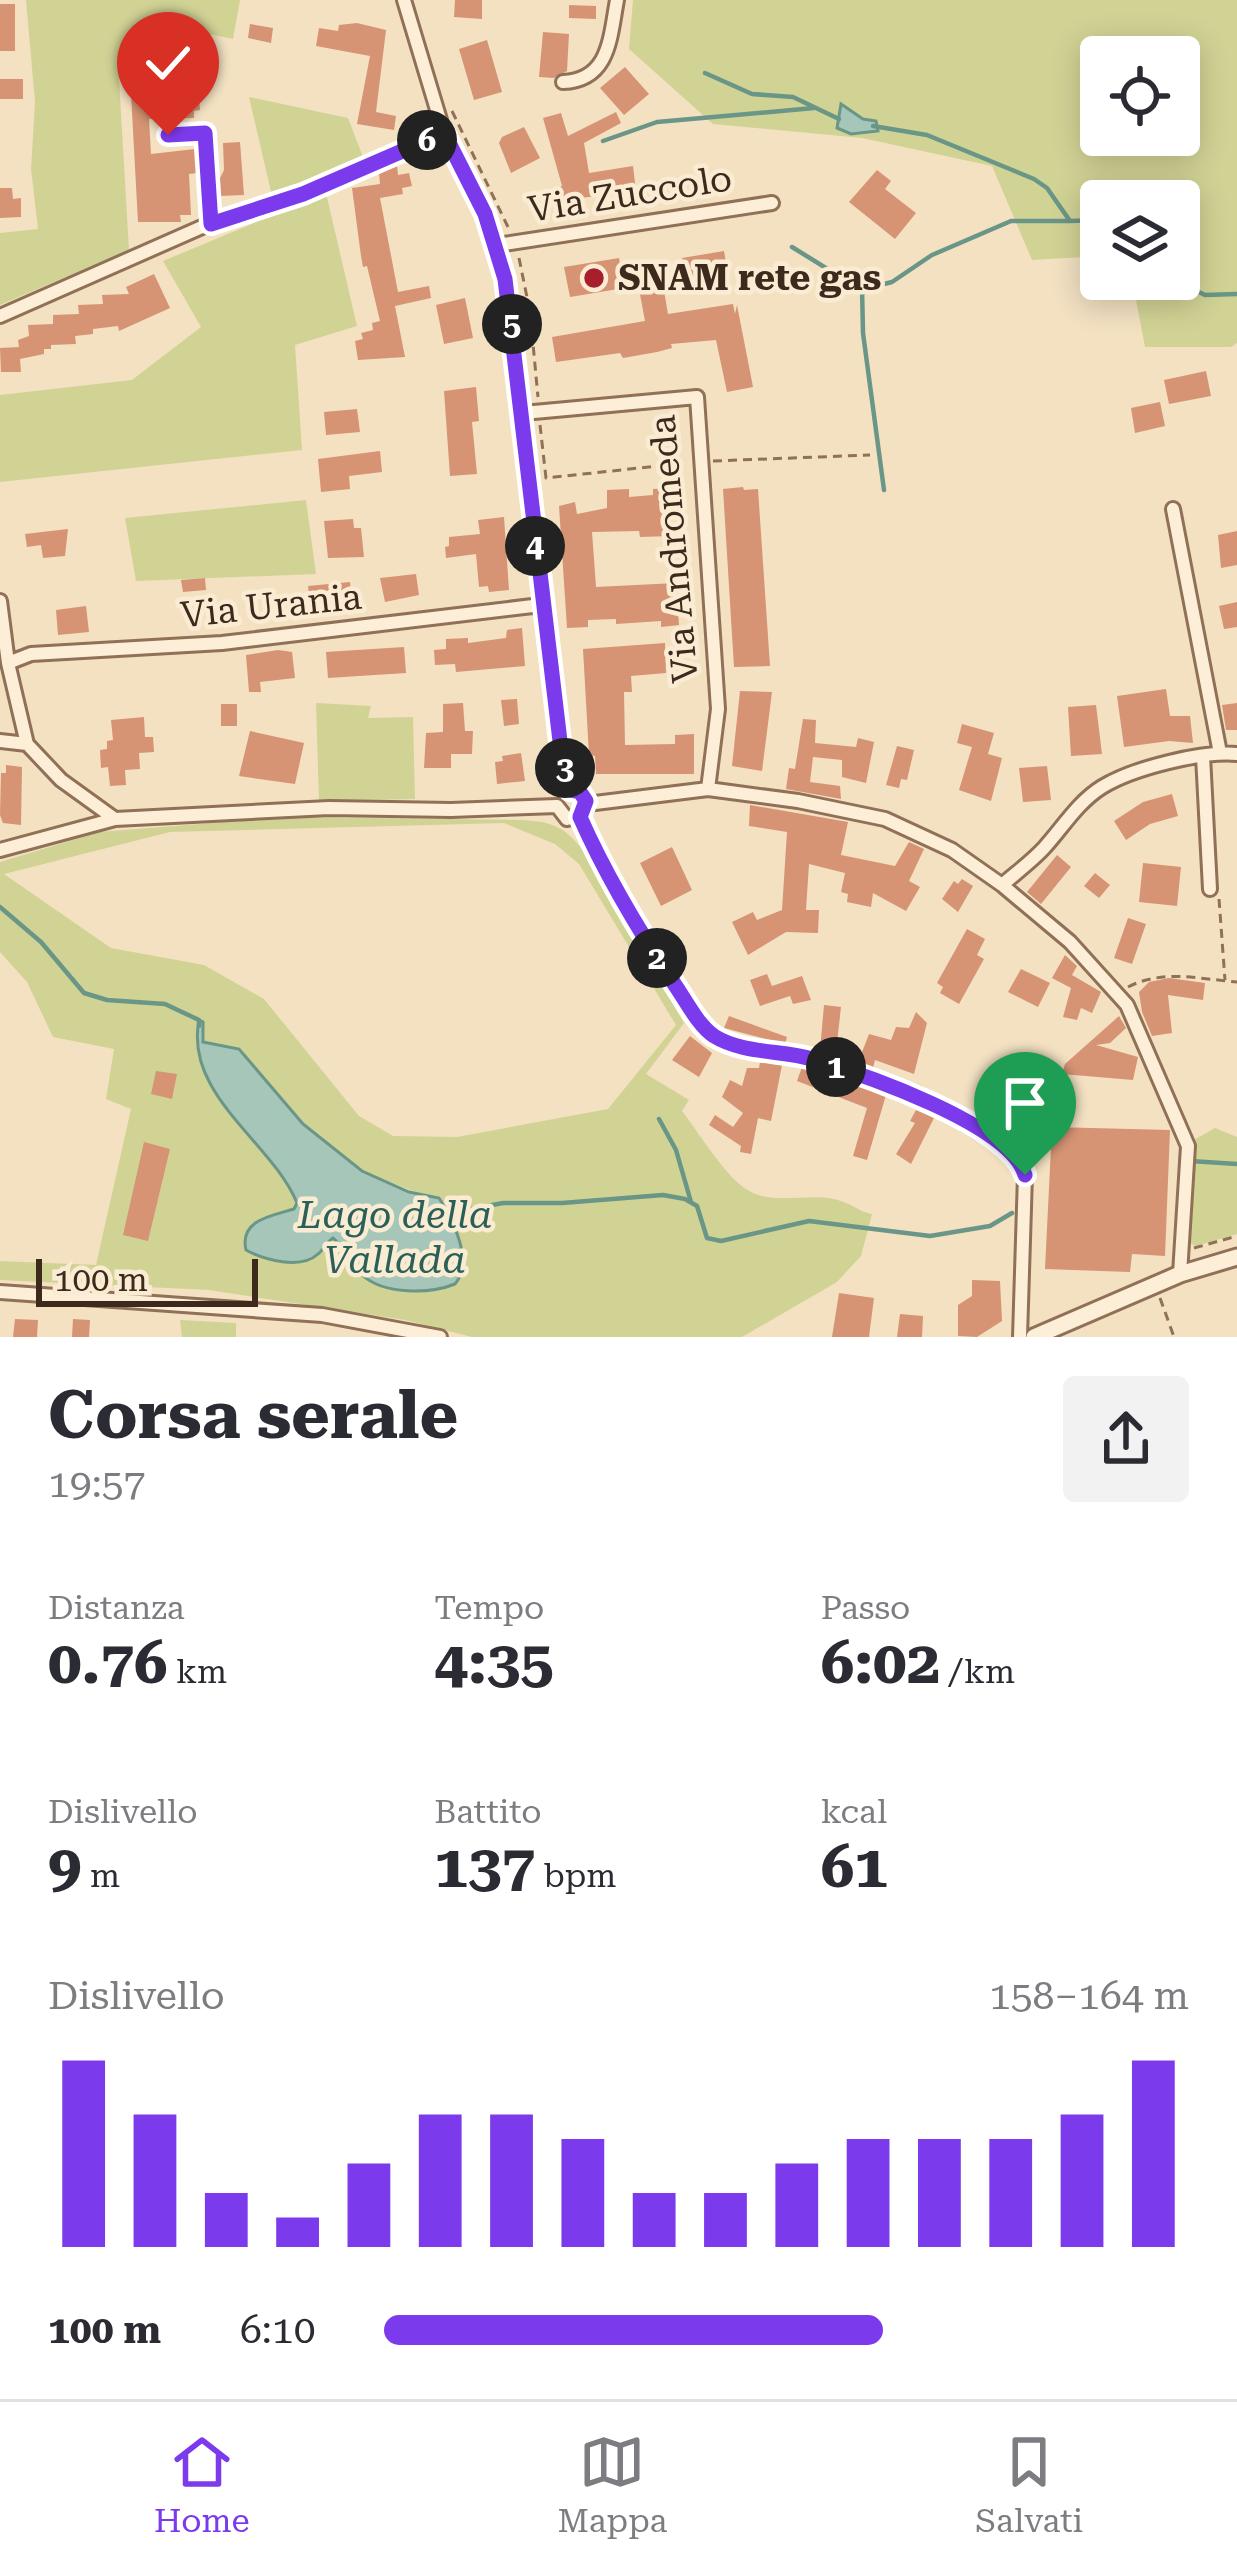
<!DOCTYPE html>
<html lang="it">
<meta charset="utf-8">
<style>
body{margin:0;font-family:"Roboto Serif",serif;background:#f2f2f3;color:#2b2b33;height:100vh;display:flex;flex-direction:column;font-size:45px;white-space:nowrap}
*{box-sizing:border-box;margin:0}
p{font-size:39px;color:#7c7c81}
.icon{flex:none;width:66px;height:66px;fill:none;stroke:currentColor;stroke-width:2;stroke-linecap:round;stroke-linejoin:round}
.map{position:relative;height:1337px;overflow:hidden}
.sheet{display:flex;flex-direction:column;background:#fff;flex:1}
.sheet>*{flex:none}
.tools{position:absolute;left:1080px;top:36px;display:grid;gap:24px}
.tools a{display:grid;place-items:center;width:120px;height:120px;border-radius:12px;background:#fff;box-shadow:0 6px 30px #0003;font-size:60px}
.scale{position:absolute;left:36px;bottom:30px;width:222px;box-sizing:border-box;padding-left:12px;border:6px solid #3e2a1d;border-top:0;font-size:33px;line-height:42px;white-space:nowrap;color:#3e2a1d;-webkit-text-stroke:9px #faebd3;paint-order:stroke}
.pin{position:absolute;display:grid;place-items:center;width:102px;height:102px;color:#fff;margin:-123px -51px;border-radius:50% 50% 50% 0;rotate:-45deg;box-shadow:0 0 12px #0007}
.pin .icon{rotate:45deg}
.km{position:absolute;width:60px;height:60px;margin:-30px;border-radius:50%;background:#222;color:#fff;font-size:33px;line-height:60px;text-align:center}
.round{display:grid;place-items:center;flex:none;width:126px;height:126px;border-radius:12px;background:#f2f2f3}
.overview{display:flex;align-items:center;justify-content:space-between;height:204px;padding:0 48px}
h1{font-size:66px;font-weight:700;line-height:90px}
.metrics{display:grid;grid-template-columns:repeat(3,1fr);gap:18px;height:204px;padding:12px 48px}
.metrics div{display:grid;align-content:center}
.metrics b{font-size:60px;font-weight:700}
.metrics small{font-size:33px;font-weight:400}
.metrics p{font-size:33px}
.chart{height:336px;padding:24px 48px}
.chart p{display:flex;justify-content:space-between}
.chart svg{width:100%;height:216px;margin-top:12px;stroke:#7c3aed;stroke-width:6}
ul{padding:0 48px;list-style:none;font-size:39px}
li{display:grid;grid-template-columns:192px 144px 1fr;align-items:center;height:90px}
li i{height:30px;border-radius:15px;background:#7c3aed}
.menu{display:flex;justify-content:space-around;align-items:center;height:168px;border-top:3px solid #e1e1e2;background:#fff;font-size:33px;color:#7c7c81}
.menu a{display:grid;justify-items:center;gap:6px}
.menu .current{color:#7c3aed}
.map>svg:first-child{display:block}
.green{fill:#d1d395;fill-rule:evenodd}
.water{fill:#a5c6b9;stroke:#6a9687;stroke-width:3}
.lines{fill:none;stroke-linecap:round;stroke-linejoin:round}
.stream{stroke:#6a9687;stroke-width:4.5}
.building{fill:#d69474}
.minor-casing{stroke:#907057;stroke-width:18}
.tertiary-casing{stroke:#907057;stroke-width:21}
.path{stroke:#907057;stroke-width:3;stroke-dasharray:9 6;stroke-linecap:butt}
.minor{stroke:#fdeed7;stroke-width:12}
.tertiary{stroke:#fdeed7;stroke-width:15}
.route-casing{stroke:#fff;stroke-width:24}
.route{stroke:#7c3aed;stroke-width:15}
.poi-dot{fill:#a71f2c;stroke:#faebd3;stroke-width:4.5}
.labels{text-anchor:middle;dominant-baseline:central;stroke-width:9;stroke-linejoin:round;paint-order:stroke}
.street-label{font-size:36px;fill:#3e2a1d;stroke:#faebd3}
.poi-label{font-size:36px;font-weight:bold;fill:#3e2a1d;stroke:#faebd3;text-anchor:start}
.water-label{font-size:39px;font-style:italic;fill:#2a6058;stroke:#faebd3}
</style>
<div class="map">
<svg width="1237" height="1337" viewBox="0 0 1237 1337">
<rect width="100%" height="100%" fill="#f3e1c2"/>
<path class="green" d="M26,0H240L233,39L200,32L195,86L119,79L129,250L0,305V233L38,229L31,169L35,102Z
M633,0H1237V343L1231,347H1145L1132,279H1179V201H1101V256L1032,260L992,166L862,138L713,124L629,49ZM1101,57H1179V135H1101Z
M249,97L348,118L363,157L272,196Z
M326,193L357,326L295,345L302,450L0,482V395L132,380L201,327L163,261Z
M306,500L316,574L136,581L125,518Z
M316,703L371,706L368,718L413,717L415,799L319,801Z
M289,817L523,820C553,822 566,827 584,852L684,1023L646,1074L689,1100L682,1111C699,1133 722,1171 743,1187C773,1210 814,1188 846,1203C857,1207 860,1212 872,1214L861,1256L837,1282L742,1337H472L405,1320L209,1290L0,1280V1261L96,1265L131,1109L106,1099L114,1049L53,1037L27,982L0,952V862L99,832ZM504,823L555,844L579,864L676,1025L608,1109L457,1137L393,1136L359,1116L264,999L204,965L111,948L4,874L170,832ZM199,1020L203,1022L202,1042L239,1049L303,1124L362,1171L443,1203L463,1255L428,1291C396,1289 370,1287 349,1260C343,1252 341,1244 332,1238L318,1254L252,1224L294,1209L298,1204C274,1147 181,1089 199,1020Z
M1215,1128L1237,1137V1234L1196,1246L1186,1242L1192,1141Z
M180,1320L236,1323V1337H182Z"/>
<path class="water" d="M841,104L863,119L876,121L878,131L851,134L837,128Z
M199,1020L203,1022V1042L239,1049L303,1124L362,1171L409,1192L439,1198C453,1219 474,1262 455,1284C430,1294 384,1295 362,1275C350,1264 344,1247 333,1238C327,1242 324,1249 318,1254C301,1270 264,1260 246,1250C239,1220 271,1216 294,1209L297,1203C272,1142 184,1095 199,1020Z"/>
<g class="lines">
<path class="stream" d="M705,73L752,94L793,97L839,119
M873,126L927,135L1034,179L1047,188L1070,221L1101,220
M603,141L657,122L814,108
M792,247L847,281L876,286L892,282L932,255L1011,221H1070
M1172,279L1205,295L1237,294
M862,287L863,333L884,490
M0,907L41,942L84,993L107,1000L165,1004L199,1020V1026
M659,1119L676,1150L691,1202
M1190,1161L1237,1164
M444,1214L503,1203H562L663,1195L685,1199L697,1206L707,1238L721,1241L809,1221L930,1236L990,1226L1012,1213"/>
</g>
<path class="building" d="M455,0H482V19L454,17Z
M0,4H15V51H0Z
M569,5L596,6V19L569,18Z
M357,23L386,30L376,112L396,116L394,130L357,124L370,56L316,46L319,28L338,31L339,25Z
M250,24L273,28L271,43L248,38Z
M543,32L569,34L567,71L554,78L539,77Z
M487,40L502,92L474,100L459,49Z
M625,67L649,94L624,115L600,88Z
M0,79H23V99H0Z
M155,93L156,96L199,94L200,110L194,111V118L149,119L151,154L195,149L197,173L189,174L191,215H180L181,222H138L131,94Z
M616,112L621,123L584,143L589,173L633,166L636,191L557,201L555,189L562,186L543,118L561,113L568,136Z
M524,127L540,158L511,173L499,143L502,137Z
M240,142L244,195L220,196L219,180L224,170L223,143Z
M397,165L398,175L409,173L412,186L402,188L403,194L380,198L398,292L429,286L431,298L395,306L405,357L358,360L355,341L363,339L361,333L373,330L372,323L380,321L367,266L363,267L361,256L352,188L380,184L379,172Z
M877,170L891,181L885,189L916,213L895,239L849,202Z
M0,188H12L13,199L21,198V217L0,218Z
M724,251L729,279L687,285L682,258Z
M619,258L624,288L570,297L564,267Z
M154,274L170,308L119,331L118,326L93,329V334L75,336L76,344L51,345V349H44V354L20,359L21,372H1L0,348L19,347L18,340L29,336L28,325L53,324V315L79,314L78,305L103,304L102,295L129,294L126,287Z
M663,285L668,314L733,304L735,314L737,305L753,387L727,392L716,340L671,344L672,348L657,352L623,358L620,353L556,362L552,337L645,321L639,289Z
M465,298L473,338L444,344L436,305Z
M1206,371L1211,396L1169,404L1164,380Z
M476,387L479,421L472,422L477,474L450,476L444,391Z
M1160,402L1165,426L1135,433L1131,408Z
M357,409L360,432L326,435L324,412Z
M380,451L382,472L349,476L350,489L321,492L318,459Z
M743,487L744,490L758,489L770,666L734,667L723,489Z
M670,488L672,536L640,537L639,531L592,532L596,587L676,583L679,625L661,627V621L616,624V619L588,620V627L567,628L559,506L575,502L577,514L607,508V490L629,489V497L653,495V489Z
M504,517L509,590L489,592L488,586L479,587L476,554L446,558L445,547L449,546V537L480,534L478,520Z
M353,519L354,528H361L364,557L328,558L324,521Z
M68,529L65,556L43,558L41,545L27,547L25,534Z
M1237,531V565L1221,568L1218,535Z
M416,574L419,595L385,602L380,578Z
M205,578L206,590L183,592L181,580Z
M350,582L352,606L311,610L308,586Z
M1237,602V627L1224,629L1219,606Z
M86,606L89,632L58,635L56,610Z
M522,628L525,666L456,672L455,664L435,665L434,650L446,649V639L468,638V643L506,638L507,630Z
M665,643L666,673L631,676L632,692H624L625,745L675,744V735L694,734V774H596L595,756L589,755L583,649Z
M404,647L406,673L328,678L326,652Z
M278,650L292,652L295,678L260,682L261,692H249L246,655Z
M1166,689L1170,716H1190L1193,743L1169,741L1124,747L1117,696Z
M740,691L772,692L762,771L732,766Z
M517,699L519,724L504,726L501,700Z
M463,703L465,731H473L472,754H451V768H424L426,733L443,732V704Z
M1237,703V730H1226L1222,705Z
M221,704H237V726H221Z
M1096,705L1102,754L1071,756L1068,707Z
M144,717L145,737H153L154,752L139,753L140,769L125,770L126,785L110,786L108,767L101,768L100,750L107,749V741L113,740L111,720Z
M803,719L816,720L815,743L856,747L858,738L874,742L866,783L842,777V760L813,757L810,782L840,786L841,799L786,789L789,768L795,769Z
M962,724L994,733L988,754L1002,758L991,801L959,790L972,747L957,743Z
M250,731L304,743L295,784L239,776Z
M897,746L914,750L907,780L901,779L899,788L886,785Z
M521,753L525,781L497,784L495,762L503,761L502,756Z
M6,765L22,767L21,825L3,823L0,815L1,773H6Z
M1047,766L1051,800L1023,802L1019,768Z
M1172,794L1178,816L1150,824L1126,840L1114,821L1143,802Z
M750,805L848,822L841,855L895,866L909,842L924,849L909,881L920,887L906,911L873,893L871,907L847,902L848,894L841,892L845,873L809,864L806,910H819L818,933L786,932L748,955L732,922L753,912L757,920L782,910L787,832L749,826Z
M672,847L692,890L661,906L640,863Z
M1057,855L1071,867L1041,904L1027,892Z
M1143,863L1181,867L1177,906L1139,902Z
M1095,873L1110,885L1099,898L1084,886Z
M962,879L973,886L958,912L942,899L954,881L958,884Z
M1128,918L1146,924L1132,964L1114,958Z
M967,929L985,939L977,955L984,959L959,1004L940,993L943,987L937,983Z
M1065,955L1077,966L1072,975L1101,992L1092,1013L1081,1008L1077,1020L1063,1017L1071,988L1052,978Z
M1021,969L1050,983L1038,1007L1008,992Z
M767,974L772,986L802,976L811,1000L793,1004L790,996L760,1006L750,980Z
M1169,978L1205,983L1203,1000L1168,995L1172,1033L1152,1036L1142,1012L1139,992L1149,982Z
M824,1005L841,1007L836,1052L859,1060L869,1034L891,1040L896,1027L909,1028L916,1012L927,1023L914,1074L875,1060L873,1068L820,1050Z
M729,1016L787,1037L785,1044L724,1028Z
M1119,1016L1126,1028L1110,1043L1096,1045L1138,1057L1133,1080L1062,1074L1065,1064Z
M690,1036L712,1053L699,1077L672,1060Z
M760,1062L782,1065L771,1121L758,1118L751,1154L740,1152L741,1146L709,1125L715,1115L733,1127L743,1113L722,1097L730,1080L742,1086L747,1068H759Z
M802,1067L886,1095L867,1160L853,1156L867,1108L797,1081Z
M156,1071L177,1074L172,1099L151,1094Z
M992,1071L1029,1072L1024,1149L1002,1134L1003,1116L992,1115Z
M916,1110L934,1118L911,1164L896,1154L915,1123L910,1121Z
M1052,1127L1170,1130L1165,1256L1132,1254L1130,1272L1045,1269Z
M144,1142L170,1149L148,1241L123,1235Z
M972,1280L1000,1281L1002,1321L977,1337L958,1336V1305L972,1296Z
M839,1293L874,1298L869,1337H832Z
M900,1314L923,1316L922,1337H897Z
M15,1319L38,1320L37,1337H13Z
M73,1319L90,1320L89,1337H72Z"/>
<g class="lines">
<defs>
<path id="minor" d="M404,0L444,133L485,214L505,279L523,413L541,605L570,790
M563,82C610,80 610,37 617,0
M168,135L205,133L211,223
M497,245L772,203
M0,316L211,223L303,193L444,133
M523,413L697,397L718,709L708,789
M1173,509L1220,753
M0,601L8,663L27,744
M8,663L31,654L222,643L541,605
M0,741L27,744L61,780L115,819
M1203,756L1210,889
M587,804L708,789L798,801L885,819L952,850L1002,885L1070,942L1127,1005L1188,1146L1180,1274
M557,806L567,819L583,815L587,804L584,796L570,790
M580,817L598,857L643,938L695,1015L715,1036L766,1053L808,1057L917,1094L1010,1151L1025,1175L1020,1337
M0,850L115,819L329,808L451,810L557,806
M1002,885C1016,873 1032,861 1044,848C1063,827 1078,802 1102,787C1133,768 1202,751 1237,754
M0,1292L322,1315L440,1337"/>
<path id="tertiary" d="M1034,1337L1180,1274L1237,1257"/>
</defs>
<use href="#minor" class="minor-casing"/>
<use href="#tertiary" class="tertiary-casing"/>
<path class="path" d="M452,111L508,227
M519,258L530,312L538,397
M540,425L546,478L686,463
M713,461L870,455
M1219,899L1225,980
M1128,987C1163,969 1199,979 1237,982
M1194,1248L1237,1236
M1160,1298L1174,1337"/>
<use href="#minor" class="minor"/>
<use href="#tertiary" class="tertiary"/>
</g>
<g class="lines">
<defs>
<path id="route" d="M168,135L205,133L211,224L303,194L444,133L485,214L505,279L560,741L570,790L580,792L586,801L580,817C606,876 639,931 675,985C686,1001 698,1025 714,1036C743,1054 782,1050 812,1059C862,1074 1010,1124 1025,1175"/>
</defs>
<use href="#route" class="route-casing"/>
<use href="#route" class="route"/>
</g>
<circle class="poi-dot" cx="594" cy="278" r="12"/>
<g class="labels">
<g class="street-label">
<text transform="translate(630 194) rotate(-9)">Via Zuccolo</text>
<text transform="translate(674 549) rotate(-95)">Via Andromeda</text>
<text transform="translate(271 606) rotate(-6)">Via Urania</text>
</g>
<g class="poi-label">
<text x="618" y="278">SNAM rete gas</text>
</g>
<g class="water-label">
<text x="395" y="1215">Lago della<tspan x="395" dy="45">Vallada</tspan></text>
</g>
</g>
</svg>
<div class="tools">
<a><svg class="icon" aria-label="locate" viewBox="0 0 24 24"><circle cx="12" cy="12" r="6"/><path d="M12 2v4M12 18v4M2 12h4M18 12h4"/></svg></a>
<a><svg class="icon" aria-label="layers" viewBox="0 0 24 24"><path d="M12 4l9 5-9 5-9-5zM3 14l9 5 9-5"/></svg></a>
</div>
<div class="scale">100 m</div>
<div class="pin" style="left:1025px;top:1175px;background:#1e9e55"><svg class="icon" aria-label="arrive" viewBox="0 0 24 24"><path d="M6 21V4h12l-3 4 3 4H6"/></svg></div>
<div class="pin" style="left:168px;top:135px;background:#d93025"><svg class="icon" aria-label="check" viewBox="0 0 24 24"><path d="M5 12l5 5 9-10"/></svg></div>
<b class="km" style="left:836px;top:1067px">1</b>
<b class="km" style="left:657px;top:958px">2</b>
<b class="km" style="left:565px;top:768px">3</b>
<b class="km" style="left:535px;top:546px">4</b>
<b class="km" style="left:512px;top:324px">5</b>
<b class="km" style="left:427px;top:140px">6</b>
</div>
<section class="sheet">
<div class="overview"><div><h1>Corsa serale</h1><p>19:57</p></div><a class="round"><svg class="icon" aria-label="share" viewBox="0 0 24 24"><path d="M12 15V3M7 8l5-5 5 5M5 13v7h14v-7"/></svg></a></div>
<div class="metrics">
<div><p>Distanza</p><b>0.76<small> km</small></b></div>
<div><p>Tempo</p><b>4:35</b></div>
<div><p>Passo</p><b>6:02<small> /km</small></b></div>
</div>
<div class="metrics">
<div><p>Dislivello</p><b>9<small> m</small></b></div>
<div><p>Battito</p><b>137<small> bpm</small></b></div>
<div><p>kcal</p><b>61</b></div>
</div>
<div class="chart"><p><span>Dislivello</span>158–164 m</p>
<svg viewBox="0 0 160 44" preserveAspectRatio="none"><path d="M5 44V6M15 44V17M25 44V33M35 44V38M45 44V27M55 44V17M65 44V17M75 44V22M85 44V33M95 44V33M105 44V27M115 44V22M125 44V22M135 44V22M145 44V17M155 44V6"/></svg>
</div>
<ul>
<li><b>100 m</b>6:10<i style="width:62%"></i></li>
</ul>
</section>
<nav class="menu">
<a class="current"><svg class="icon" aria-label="home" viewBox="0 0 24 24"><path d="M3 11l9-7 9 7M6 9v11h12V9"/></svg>Home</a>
<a><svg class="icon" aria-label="map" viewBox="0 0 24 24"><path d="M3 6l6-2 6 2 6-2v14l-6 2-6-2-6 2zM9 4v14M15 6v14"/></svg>Mappa</a>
<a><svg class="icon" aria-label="saved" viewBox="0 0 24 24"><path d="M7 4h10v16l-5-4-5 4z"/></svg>Salvati</a>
</nav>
